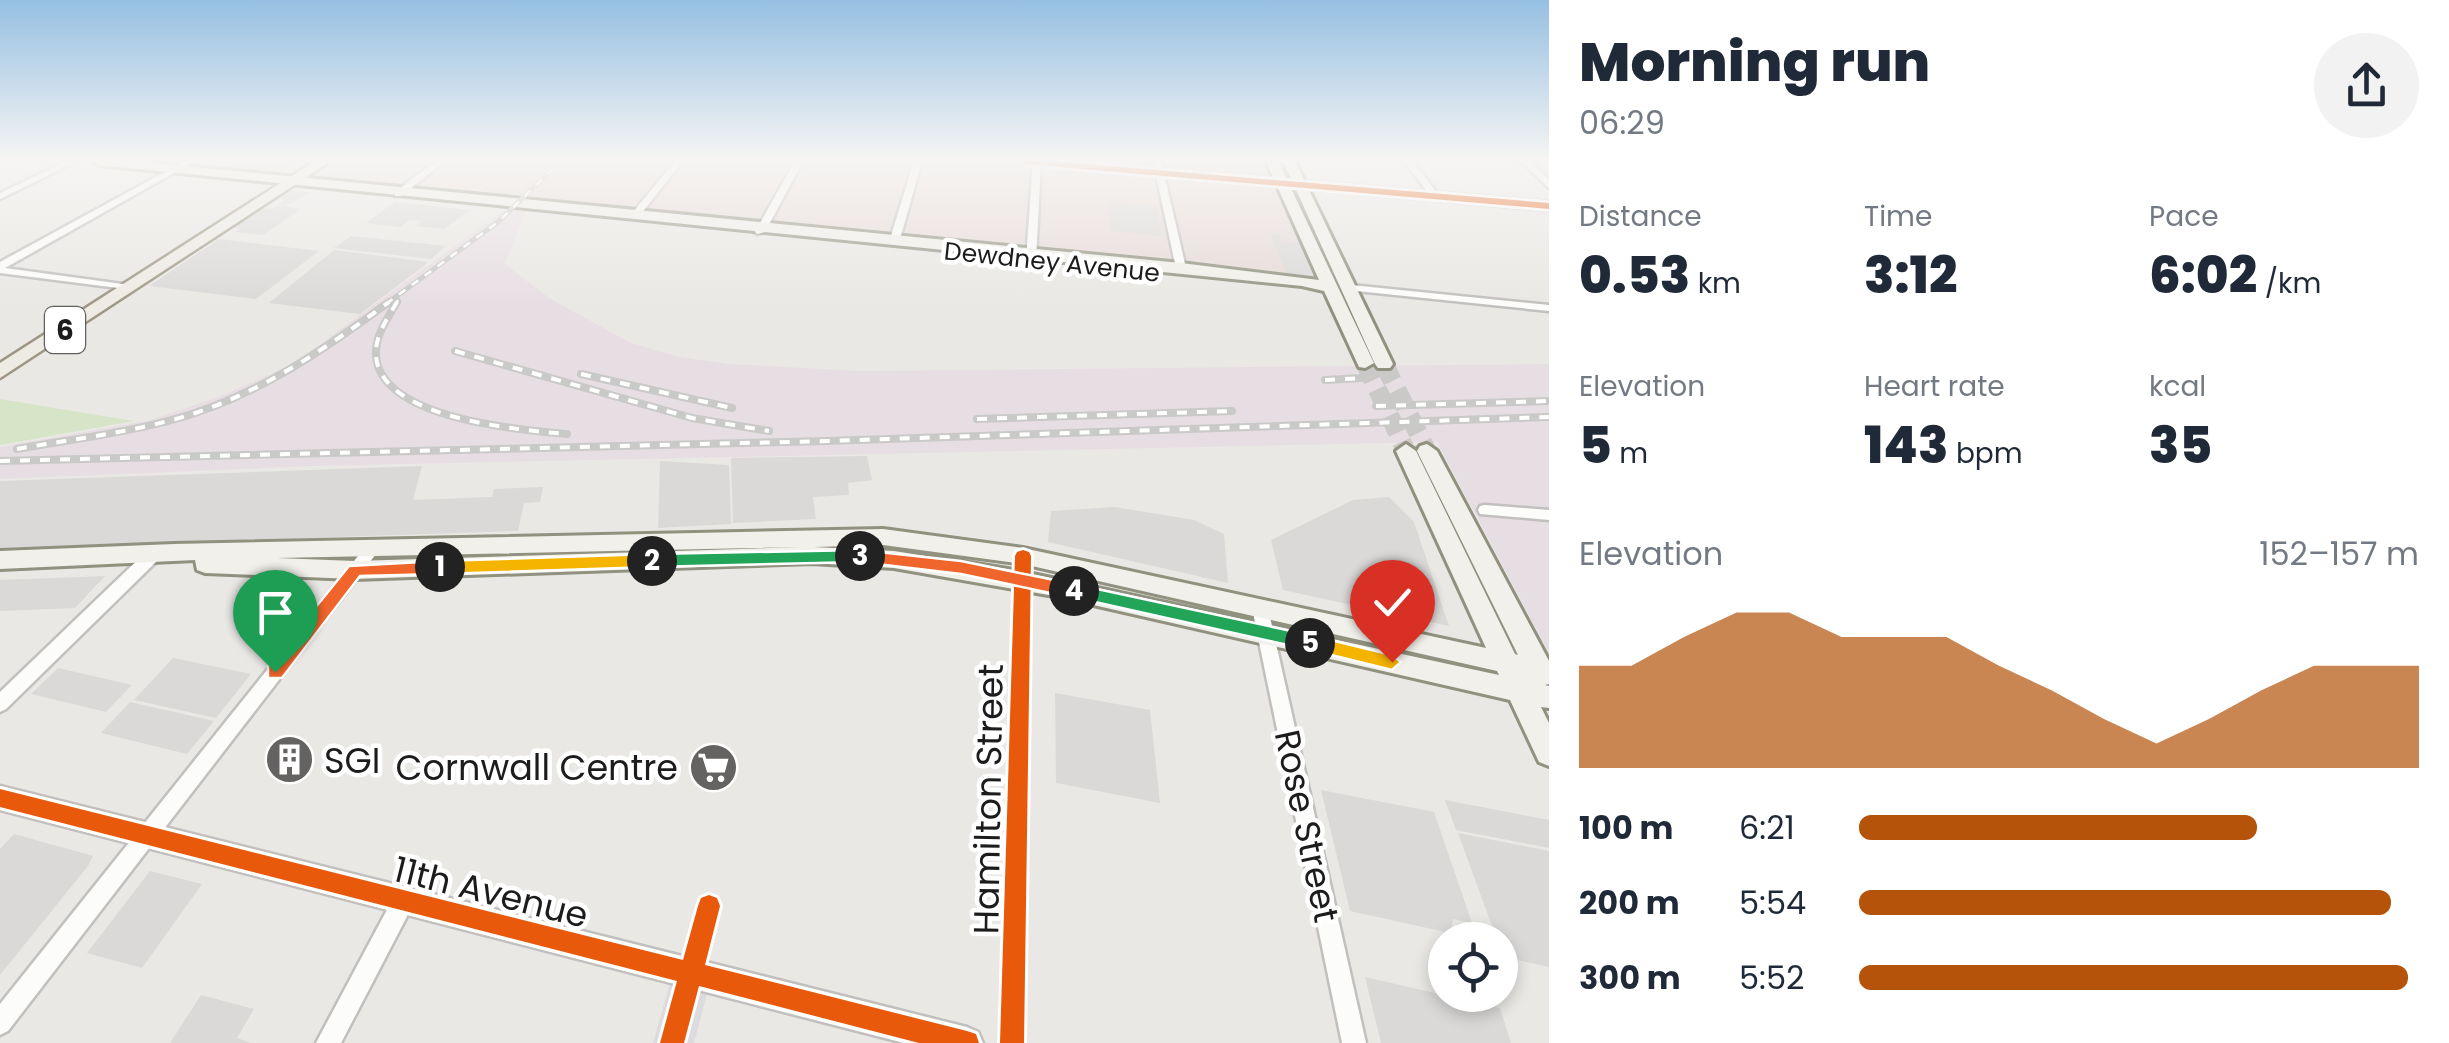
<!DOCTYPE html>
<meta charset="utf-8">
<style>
body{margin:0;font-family:Poppins,sans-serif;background:#f2f2f3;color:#1f2937;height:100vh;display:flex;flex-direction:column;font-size:38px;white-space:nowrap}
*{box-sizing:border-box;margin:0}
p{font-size:32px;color:#747a83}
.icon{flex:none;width:55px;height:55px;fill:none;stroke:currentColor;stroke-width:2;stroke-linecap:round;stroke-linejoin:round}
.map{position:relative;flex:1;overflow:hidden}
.sheet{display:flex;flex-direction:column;background:#fff;width:900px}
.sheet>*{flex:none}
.buttons{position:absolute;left:1428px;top:922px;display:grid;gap:20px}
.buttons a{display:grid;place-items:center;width:90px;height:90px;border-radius:50%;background:#fff;box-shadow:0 5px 15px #0003;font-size:50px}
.pin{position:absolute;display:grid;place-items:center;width:85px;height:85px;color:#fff;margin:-102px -42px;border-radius:50% 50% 50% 0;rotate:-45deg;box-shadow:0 0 10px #0007}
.pin .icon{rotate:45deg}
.km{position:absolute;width:50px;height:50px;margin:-25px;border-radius:50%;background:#222;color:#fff;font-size:28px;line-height:50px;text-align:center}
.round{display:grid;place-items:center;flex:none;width:105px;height:105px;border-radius:52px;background:#f2f2f3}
.headline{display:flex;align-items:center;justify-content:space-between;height:170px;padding:0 30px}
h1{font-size:55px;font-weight:800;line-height:75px}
.metrics{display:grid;grid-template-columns:repeat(3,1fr);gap:15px;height:170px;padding:10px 30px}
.metrics div{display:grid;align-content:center}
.metrics b{font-size:50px;font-weight:800}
.metrics small{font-size:28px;font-weight:400}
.metrics p{font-size:28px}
.chart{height:280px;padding:20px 30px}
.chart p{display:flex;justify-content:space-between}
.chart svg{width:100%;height:180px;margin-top:10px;fill:#b45309;opacity:.7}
ul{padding:0 30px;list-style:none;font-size:32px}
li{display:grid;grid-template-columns:160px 120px 1fr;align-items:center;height:75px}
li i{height:25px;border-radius:12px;background:#b45309}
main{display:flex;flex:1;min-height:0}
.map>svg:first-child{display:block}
.commercial{fill:#e7dad8}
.industrial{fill:#e7dee3}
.grass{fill:#d6e4c7}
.parking{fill:#dad9d8}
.plaza{fill:#dcdbdf}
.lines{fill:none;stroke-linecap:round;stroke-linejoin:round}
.secondary-tunnel{stroke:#cbc9c7;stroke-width:19;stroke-dasharray:19 10;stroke-linecap:butt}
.minor-casing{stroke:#c1c0bf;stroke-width:5}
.tertiary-casing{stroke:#c1c0bf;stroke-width:5}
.secondary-casing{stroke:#90917f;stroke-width:6}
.primary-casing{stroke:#9d9685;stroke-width:5}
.minor{fill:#fcfcfb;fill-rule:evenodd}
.tertiary{fill:#fcfcfb;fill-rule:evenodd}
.secondary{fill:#f1f0ea;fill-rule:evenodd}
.primary{fill:#eeebe4;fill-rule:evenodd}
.rail-far1-casing{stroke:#c9c9c8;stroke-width:5}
.rail-casing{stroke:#c9c9c8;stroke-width:8}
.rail-far1{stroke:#fff;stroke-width:2.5;stroke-dasharray:8;stroke-linecap:butt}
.rail{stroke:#fff;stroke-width:4;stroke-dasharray:10;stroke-linecap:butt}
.cycleway-casing{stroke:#fff;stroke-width:6}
.cycleway{fill:#e8590c;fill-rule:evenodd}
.split-1{fill:#f0652b;stroke:#fff;stroke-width:2.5}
.split-2{fill:#f5b400;stroke:#fff;stroke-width:2.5}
.split-3{fill:#22a559;stroke:#fff;stroke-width:2.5}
.split-4{fill:#f0652b;stroke:#fff;stroke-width:2.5}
.split-5{fill:#22a559;stroke:#fff;stroke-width:2.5}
.split-6{fill:#f5b400;stroke:#fff;stroke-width:2.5}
.labels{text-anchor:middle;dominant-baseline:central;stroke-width:9;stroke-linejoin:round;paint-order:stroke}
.far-street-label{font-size:25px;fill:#1c1c1c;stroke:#fff}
.shield{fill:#fff;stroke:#606060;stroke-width:2.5}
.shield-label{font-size:28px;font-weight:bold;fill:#1c1c1c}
.near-poi-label{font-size:35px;fill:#1c1c1c;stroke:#fff;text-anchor:start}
.near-street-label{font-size:35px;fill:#1c1c1c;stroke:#fff}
</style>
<main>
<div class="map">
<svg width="1549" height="1043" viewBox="0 0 1549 1043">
<rect width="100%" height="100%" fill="#eae8e5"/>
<path class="commercial" d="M199,161H300L278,174L191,165Z
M333,161H1266L1322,280L309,176Z"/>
<path class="industrial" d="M507,208L526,211L505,264L549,298L631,343L680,357L730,364L859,371L1549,364V653L1437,442L314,466L0,479V447L151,420L221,396L293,364Z"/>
<path class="grass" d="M0,399L134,421L0,445Z"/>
<path class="parking" d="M288,191L312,192L285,206L301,209L263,235L235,232L239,229L234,227L264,208L272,209L285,200L276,198Z
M1107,201L1156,205L1162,236L1110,231Z
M395,202L470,210L444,229L416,226L421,221L410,220L400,227L366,223Z
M1270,233L1279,234L1282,241L1299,243L1314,277L1287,274Z
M351,236L446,246L431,259L334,248Z
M219,239L319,251L256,299L149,286Z
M334,250L429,262L360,314L269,303Z
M867,456L872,480L848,483L849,495L813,497L816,519L733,523L731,458Z
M660,461L729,465L731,524L658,528Z
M422,466L413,500L492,497L494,489L543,487L540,502L524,503L518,531L0,548V481Z
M1389,497L1414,522L1449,626L1283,590L1271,540L1353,500Z
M1115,507L1194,520L1224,534L1228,583L1048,542L1051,511Z
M105,576L75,608L0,611V580Z
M173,658L251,674L216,718L134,700Z
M58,668L132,685L106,712L31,694Z
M1055,693L1150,710L1160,803L1056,783Z
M130,702L214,721L187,754L101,733Z
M1321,790L1434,812L1472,923L1453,919L1450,933L1350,911Z
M1445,800L1549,820V848L1456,830Z
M1458,833L1549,851V967L1503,957L1500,940H1497Z
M14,834L93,856L88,866L0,975V849Z
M150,871L202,884L142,968L87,953Z
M1365,977L1500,1008L1511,1043H1381Z
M201,995L254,1009L237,1038L251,1043H170Z"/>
<path class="plaza" d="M674,969L711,979L694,1043H653Z"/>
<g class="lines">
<path class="secondary-tunnel" d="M1365,363L1406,451
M1384,364L1427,451"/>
<defs>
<path id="minor" d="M67,161H77L0,199V193Z
M185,161H195L5,268L130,285L135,288L134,290L0,273V262Z
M436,161H445L401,196H395V192Z
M675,161H683L640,215H634V211Z
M795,161H803L765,232L757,234L755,232Z
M914,161H922L900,239L891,241L890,239Z
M1033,161H1041L1036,260L1031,263L1026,260Z
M1153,161H1161L1186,268L1185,270L1176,268Z
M1404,161H1412L1439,195V199H1433Z
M1521,161H1529L1549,180V188Z
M1351,285L1549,305V311L1347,290V286Z
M1485,505L1549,510V520L1480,514L1478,510L1480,506Z
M371,544L379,550L376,554L8,1031L0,1035V1004L366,546Z
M153,549L159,551L161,555L159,559L6,709L0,712V692L147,551Z
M1023,550L1029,552L1031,556L1024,1043H1000L1015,556L1017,552Z
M1260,602L1266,604L1268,608L1366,1043H1342L1252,608L1254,604Z
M404,890L412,893L415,901L341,1043H316L396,893Z"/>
<path id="tertiary" d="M1019,161H1060L1549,202V210L1025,164Z
M0,786L967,1027L978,1032L983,1043H904L0,810Z"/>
<path id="secondary" d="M93,161H134L1181,263L1319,280L1266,161H1278L1374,363L1365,368L1359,367L1324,291L1302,286L99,165Z
M1283,161H1295L1393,364L1390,368H1378L1375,364Z
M1406,444L1416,451L1515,654L1518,655L1417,451L1420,446L1427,444L1437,451L1549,661V684L1545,685L1549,686V708L1541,707L1549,723V766L1539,762L1510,700L1054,596L894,568L812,563L355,579L205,573L197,570L195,560L0,569V551L174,544L883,529L1023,548L1486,648L1396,451ZM883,545L1023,564L1497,671L1499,675L1014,570L894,551L814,547ZM803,547L355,561L277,558Z"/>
<path id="primary" d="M315,161H331L0,378V363Z"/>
</defs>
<use href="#minor" class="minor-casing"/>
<use href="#tertiary" class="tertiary-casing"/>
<use href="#secondary" class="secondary-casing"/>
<use href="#primary" class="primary-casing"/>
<use href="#minor" class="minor"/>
<use href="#tertiary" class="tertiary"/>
<use href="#secondary" class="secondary"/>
<use href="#primary" class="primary"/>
<defs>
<path id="rail-far1" d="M386,304L498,222L561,161
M396,304L398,300"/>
<path id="rail" d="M397,302C386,321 370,342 378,366C396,420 520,430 567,434
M455,351L692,418L769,431
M581,374L732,408
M1325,380L1363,378
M1376,406L1549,401
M977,419L1232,411
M17,449C67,440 119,434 168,421C251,400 321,352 389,302
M0,461L827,441L1549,417"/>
</defs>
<use href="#rail-far1" class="rail-far1-casing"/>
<use href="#rail" class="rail-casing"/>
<use href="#rail-far1" class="rail-far1"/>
<use href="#rail" class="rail"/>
<defs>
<path id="cycleway" d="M1021,161H1050L1549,203V209L1025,164Z
M1023,550L1029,552L1031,556L1024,1043H1000L1015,556L1017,552Z
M0,789L683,960L698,906L701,898L709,895L717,898L720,906L705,965L967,1031L976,1034L979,1043H919L699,986L684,1043H660L677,981L0,807Z"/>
</defs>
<use href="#cycleway" class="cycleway-casing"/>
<use href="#cycleway" class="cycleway"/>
</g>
<linearGradient id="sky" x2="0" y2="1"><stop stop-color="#96c0e2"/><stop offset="0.52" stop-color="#f6f5f3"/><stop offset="1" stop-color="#f6f5f3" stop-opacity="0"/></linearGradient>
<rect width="1549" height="307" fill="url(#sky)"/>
<path class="split-1" d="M440,561L448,567L440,574L360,576L282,678H268V666L349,566Z"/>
<path class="split-2" d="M652,554L660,561L652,567L440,574L431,567L440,561Z"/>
<path class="split-3" d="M860,550L869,556L860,562L652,567L643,561L652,554Z"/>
<path class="split-4" d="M860,550L961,561L1074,584L1083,591L1074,598L961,574L860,562L852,556Z"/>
<path class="split-5" d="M1074,584L1310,635L1319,643L1310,650L1068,596L1065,591Z"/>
<path class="split-6" d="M1310,635L1392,655L1401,662L1392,670L1303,648L1300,643Z"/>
<defs>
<symbol id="building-disc" viewBox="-11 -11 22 22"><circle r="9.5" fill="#646362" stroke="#fff"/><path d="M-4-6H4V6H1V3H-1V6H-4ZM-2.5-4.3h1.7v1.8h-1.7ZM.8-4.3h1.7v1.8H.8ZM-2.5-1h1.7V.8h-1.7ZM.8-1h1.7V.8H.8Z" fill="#fff"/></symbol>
<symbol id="supermarket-disc" viewBox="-11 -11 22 22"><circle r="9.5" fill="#646362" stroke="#fff"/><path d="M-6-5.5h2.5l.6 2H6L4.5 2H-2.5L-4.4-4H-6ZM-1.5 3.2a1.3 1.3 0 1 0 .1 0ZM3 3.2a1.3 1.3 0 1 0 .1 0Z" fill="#fff"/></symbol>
</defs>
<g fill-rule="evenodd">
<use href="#building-disc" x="262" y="732" width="55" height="55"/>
<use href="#supermarket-disc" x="686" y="740" width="55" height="55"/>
</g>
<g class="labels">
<g class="far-street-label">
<text transform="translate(1052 262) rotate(6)">Dewdney Avenue</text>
</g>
<rect class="shield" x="45" y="307" width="40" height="46" rx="8"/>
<g class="shield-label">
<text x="65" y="330">6</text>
</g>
<g class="near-poi-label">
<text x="324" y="760">SGI</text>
<text x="678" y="767" text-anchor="end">Cornwall Centre</text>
</g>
<g class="near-street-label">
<text transform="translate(988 799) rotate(-89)">Hamilton Street</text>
<text transform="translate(1307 826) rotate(78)">Rose Street</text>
<text transform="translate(491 892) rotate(14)">11th Avenue</text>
</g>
</g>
</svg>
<div class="buttons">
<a><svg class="icon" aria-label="locate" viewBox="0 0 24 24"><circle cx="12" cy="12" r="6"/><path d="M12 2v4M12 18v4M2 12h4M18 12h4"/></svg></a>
</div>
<div class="pin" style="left:275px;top:672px;background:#1e9e55"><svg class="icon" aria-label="arrive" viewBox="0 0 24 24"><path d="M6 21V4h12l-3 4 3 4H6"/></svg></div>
<div class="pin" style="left:1392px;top:662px;background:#d93025"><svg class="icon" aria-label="check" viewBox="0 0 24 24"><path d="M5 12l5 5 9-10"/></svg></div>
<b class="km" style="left:440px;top:567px">1</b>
<b class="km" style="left:652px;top:561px">2</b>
<b class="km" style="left:860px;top:556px">3</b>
<b class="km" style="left:1074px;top:591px">4</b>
<b class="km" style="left:1310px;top:643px">5</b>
</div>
<section class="sheet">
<div class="headline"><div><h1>Morning run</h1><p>06:29</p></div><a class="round"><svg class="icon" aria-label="share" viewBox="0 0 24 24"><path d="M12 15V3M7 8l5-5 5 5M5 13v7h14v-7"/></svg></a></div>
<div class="metrics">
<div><p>Distance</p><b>0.53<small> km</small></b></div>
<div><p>Time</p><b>3:12</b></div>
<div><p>Pace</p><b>6:02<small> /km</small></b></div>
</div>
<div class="metrics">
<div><p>Elevation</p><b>5<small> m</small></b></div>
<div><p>Heart rate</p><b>143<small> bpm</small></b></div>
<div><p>kcal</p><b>35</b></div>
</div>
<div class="chart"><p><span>Elevation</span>152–157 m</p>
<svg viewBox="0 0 160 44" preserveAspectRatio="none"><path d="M0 44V19L10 19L20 12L30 6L40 6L50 12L60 12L70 12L80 19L90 25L100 32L110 38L120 32L130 25L140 19L150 19L160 19V44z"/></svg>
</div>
<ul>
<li><b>100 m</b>6:21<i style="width:71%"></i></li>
<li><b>200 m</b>5:54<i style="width:95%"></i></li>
<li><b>300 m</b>5:52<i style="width:98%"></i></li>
</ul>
</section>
</main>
